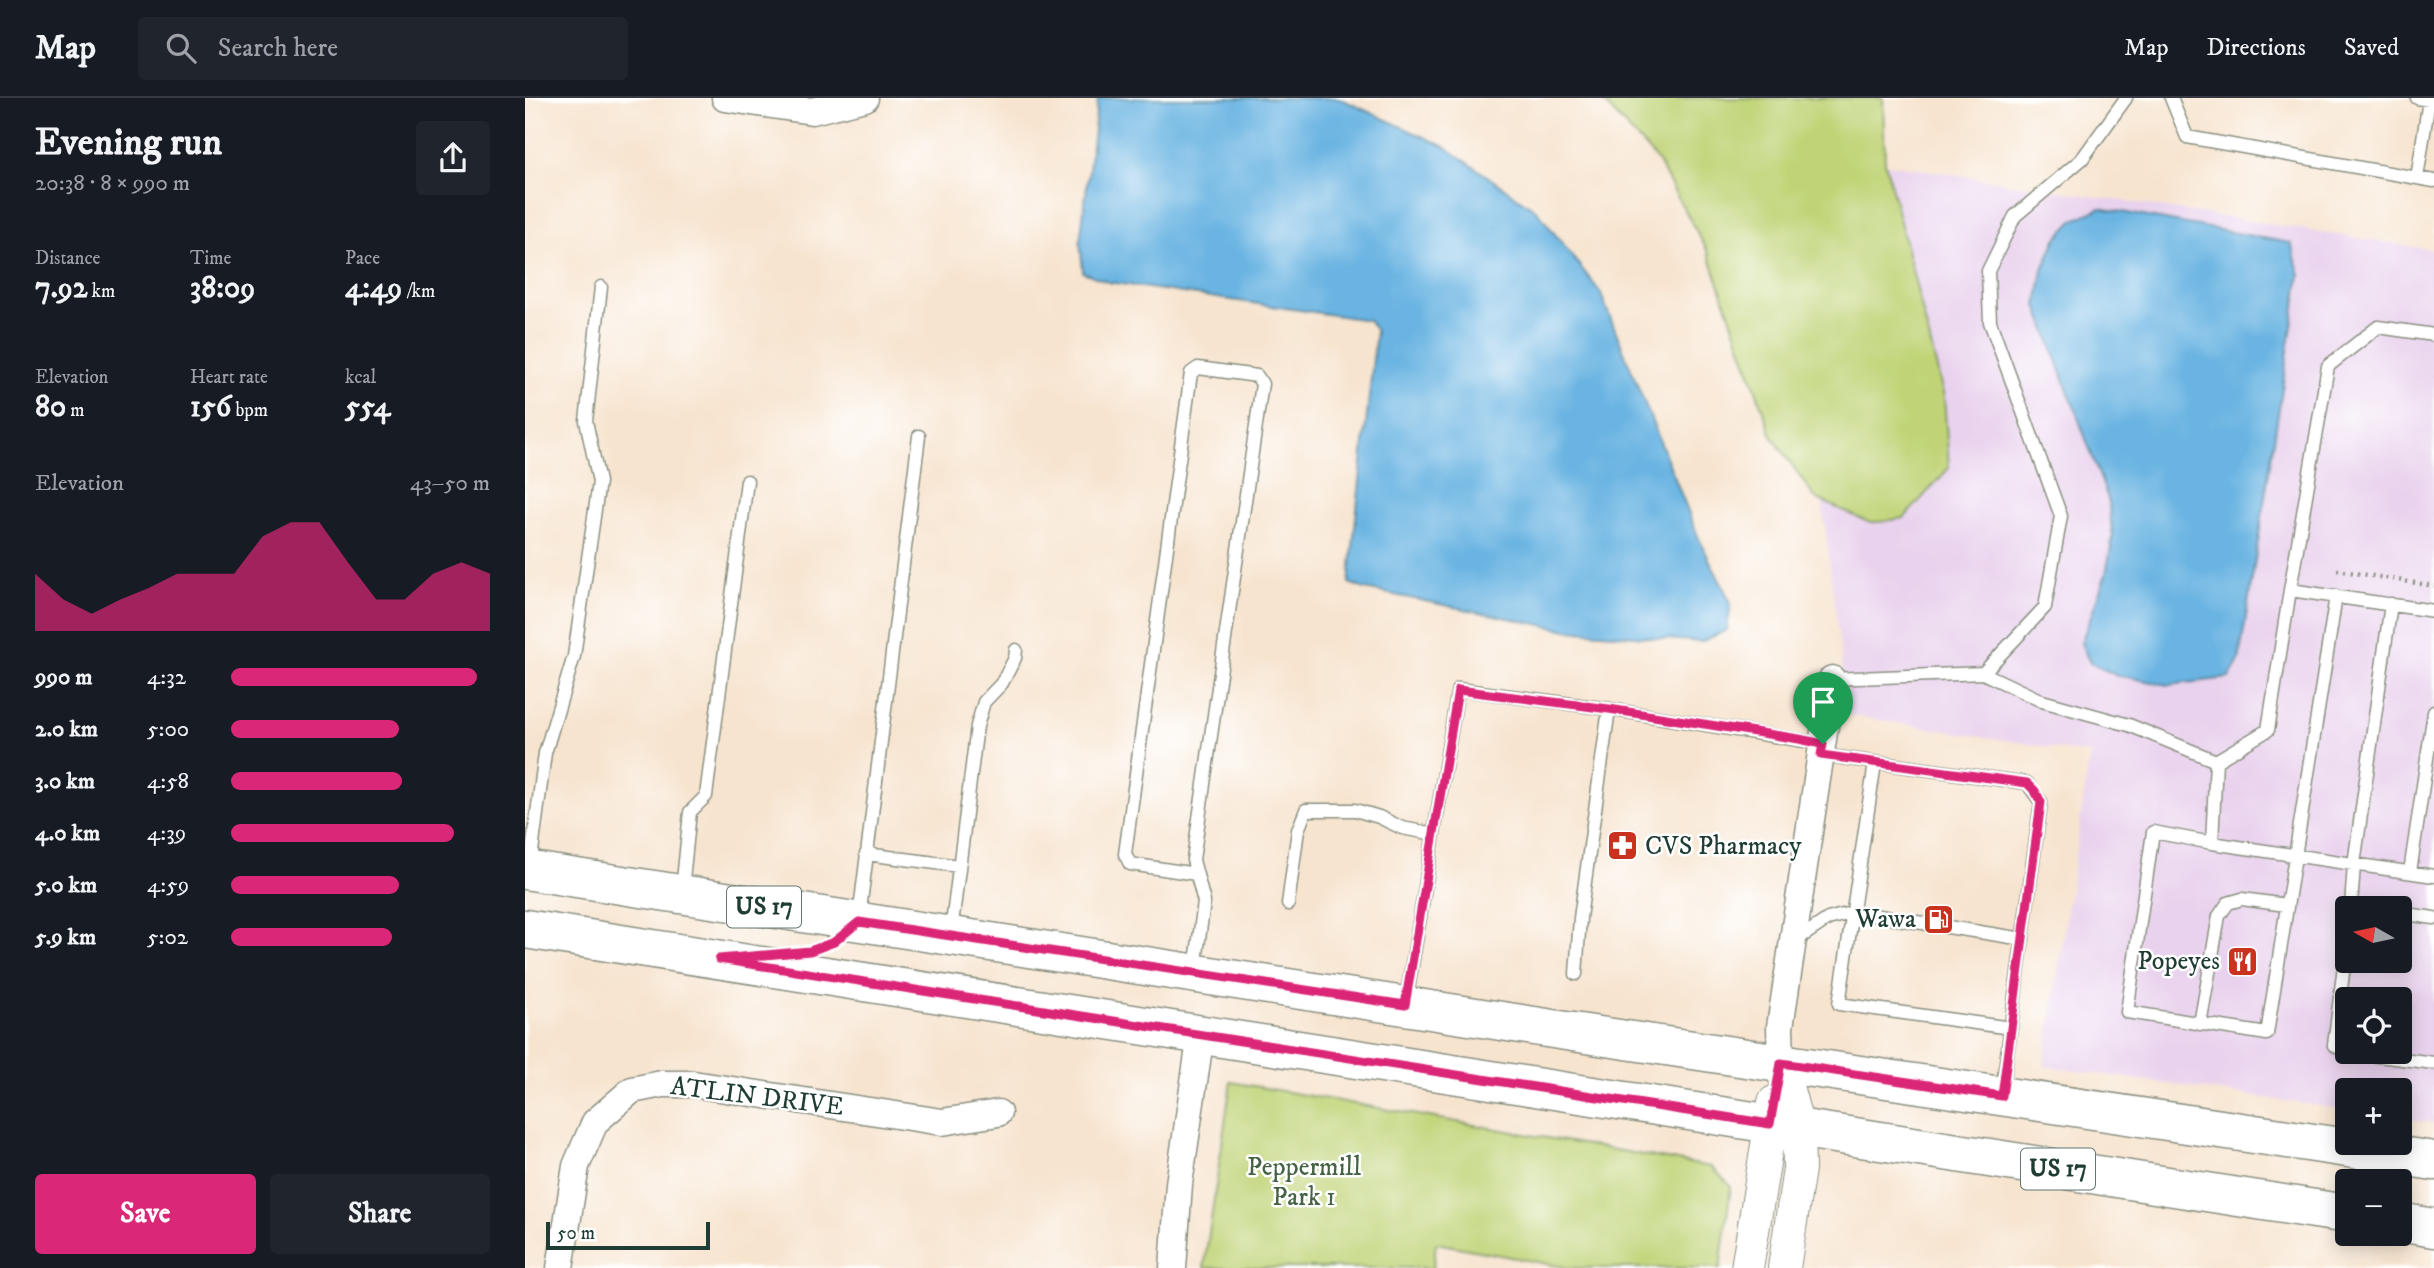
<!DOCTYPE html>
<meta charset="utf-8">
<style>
body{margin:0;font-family:"IM FELL DW Pica",serif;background:#20242c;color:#f1f3f6;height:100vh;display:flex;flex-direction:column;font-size:26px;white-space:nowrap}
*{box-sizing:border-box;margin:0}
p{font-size:23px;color:#9ea1a6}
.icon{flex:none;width:38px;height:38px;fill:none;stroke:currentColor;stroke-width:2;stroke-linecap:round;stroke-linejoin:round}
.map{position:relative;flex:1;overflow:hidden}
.side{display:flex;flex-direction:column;background:#171b24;width:525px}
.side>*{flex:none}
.needle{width:46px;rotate:279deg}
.controls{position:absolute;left:1810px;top:798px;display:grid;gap:14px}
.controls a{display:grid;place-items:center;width:77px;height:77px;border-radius:7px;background:#171b24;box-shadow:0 4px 18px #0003;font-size:35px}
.scale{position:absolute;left:21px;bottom:18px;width:164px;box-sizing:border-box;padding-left:7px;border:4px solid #1f3d34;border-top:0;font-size:19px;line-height:24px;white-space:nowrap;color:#1f3d34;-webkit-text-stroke:5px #fff;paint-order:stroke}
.pin{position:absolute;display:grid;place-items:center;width:60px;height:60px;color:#fff;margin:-72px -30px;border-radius:50% 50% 50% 0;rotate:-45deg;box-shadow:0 0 7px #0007}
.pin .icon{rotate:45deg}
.round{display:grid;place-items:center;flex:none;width:74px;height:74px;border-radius:7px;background:#20242c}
.summary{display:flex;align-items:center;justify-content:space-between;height:119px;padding:0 35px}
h1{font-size:38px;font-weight:800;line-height:52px}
.metrics{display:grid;grid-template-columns:repeat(3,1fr);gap:10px;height:119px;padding:7px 35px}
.metrics div{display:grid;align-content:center}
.metrics b{font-size:30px;font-weight:800}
.metrics small{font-size:19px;font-weight:400}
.metrics p{font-size:19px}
.chart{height:196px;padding:14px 35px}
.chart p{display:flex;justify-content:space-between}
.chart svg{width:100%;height:126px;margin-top:7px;fill:#db2777;opacity:.7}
.primary-button{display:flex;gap:14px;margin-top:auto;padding:14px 35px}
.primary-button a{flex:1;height:80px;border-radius:7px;background:#db2777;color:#fff;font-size:28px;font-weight:800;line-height:80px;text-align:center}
.primary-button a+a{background:#20242c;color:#f1f3f6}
ul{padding:0 35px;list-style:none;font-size:23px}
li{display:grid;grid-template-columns:112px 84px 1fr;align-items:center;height:52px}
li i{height:18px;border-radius:9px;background:#db2777}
header{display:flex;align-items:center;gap:42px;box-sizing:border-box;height:98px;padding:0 35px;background:#171b24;border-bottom:2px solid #363941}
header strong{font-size:33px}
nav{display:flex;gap:38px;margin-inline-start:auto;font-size:24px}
.search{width:490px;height:63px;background:#20242c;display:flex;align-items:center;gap:18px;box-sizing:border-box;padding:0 24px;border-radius:7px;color:#9ea1a6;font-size:26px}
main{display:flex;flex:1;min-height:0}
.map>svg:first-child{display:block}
.built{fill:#e9d2ed;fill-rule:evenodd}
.green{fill:#c0d477;stroke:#708856;stroke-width:2}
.water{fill:#69b4e2;stroke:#44788b;stroke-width:2}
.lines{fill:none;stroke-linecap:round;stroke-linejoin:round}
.service-casing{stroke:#8b9082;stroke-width:15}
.minor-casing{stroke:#8b9082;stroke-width:29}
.tertiary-casing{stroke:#8b9082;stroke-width:34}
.primary-casing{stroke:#8b9082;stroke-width:41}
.path{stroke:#8b9082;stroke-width:4.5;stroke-dasharray:2 5;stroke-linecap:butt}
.service{stroke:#fff;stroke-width:12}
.minor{stroke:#fff;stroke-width:26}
.tertiary{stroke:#fff;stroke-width:32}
.primary{stroke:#fff;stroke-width:38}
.route-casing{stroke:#fff;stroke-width:14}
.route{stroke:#db2777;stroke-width:9}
.labels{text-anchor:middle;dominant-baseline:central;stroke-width:5;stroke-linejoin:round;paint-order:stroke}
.shield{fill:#fff;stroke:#627771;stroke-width:2}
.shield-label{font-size:24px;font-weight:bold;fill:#1f3d34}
.poi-label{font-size:26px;fill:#1f3d34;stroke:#fff;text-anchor:end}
.street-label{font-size:26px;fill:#1f3d34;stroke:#fff}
.park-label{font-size:26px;fill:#476345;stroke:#fff}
</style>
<header>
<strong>Map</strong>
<div class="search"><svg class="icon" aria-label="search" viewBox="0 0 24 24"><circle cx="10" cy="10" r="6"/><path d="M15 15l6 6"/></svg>Search here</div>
<nav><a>Map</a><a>Directions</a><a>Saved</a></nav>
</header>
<main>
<section class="side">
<div class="summary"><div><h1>Evening run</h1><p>20:38 · 8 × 990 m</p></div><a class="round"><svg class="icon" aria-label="share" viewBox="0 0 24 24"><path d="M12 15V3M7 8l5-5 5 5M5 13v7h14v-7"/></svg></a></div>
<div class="metrics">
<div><p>Distance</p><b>7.92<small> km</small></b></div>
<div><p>Time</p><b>38:09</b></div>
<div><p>Pace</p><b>4:49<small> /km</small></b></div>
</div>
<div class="metrics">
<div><p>Elevation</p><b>80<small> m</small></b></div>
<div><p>Heart rate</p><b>156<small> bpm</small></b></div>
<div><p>kcal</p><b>554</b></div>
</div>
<div class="chart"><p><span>Elevation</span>43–50 m</p>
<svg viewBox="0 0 160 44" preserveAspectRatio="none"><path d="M0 44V24L10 33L20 38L30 33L40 29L50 24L60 24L70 24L80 11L90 6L100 6L110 20L120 33L130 33L140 24L150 20L160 24V44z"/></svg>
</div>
<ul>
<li><b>990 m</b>4:32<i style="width:95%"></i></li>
<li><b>2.0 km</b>5:00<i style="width:65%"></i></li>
<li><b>3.0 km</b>4:58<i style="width:66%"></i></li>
<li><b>4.0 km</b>4:39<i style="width:86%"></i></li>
<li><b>5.0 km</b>4:59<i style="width:65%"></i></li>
<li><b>5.9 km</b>5:02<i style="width:62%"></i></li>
</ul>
<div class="primary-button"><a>Save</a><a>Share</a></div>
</section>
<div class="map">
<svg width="1909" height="1170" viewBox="0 0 1909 1170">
<rect width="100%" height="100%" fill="#fff"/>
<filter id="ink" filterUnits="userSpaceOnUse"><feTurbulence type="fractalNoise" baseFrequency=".0143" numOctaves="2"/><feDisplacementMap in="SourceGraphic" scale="14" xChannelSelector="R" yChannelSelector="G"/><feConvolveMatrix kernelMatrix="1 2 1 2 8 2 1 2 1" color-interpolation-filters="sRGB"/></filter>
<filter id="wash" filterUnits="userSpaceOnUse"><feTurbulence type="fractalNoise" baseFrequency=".00686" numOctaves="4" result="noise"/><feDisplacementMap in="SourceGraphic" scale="28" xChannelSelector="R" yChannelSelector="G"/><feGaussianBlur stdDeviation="1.57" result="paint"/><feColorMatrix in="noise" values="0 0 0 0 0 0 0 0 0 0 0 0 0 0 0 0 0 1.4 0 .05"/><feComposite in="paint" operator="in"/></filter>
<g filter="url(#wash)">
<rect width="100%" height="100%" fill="#f7e4cf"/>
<path class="built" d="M1254,49L1909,152V1025L1874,1020V992H1822V1012L1519,968L1565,656L1323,617ZM1822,810H1874V863H1822ZM1822,901H1874V954H1822Z"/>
<path class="green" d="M1075,0H1358L1360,64L1419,299L1424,370L1379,420L1345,425L1290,400L1247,338L1183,154L1132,62Z
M706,984L1186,1069L1206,1088L1195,1170H1044L911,1145L908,1170H679Z"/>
<path class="water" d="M573,0H814L919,48L1012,113L1075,194L1175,443L1206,505L1202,532L1176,544L1042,532L840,491L824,485L851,233L843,222L583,184L558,174L555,143Z
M1575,110L1766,145L1775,177L1714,563L1704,580L1643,587L1591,577L1565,565L1556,545L1581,476L1588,439L1583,401L1512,208L1518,171L1531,141L1549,122Z"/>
</g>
<g filter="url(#ink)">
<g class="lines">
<defs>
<path id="service" d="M1646,0L1662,39L1909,83
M1892,0L1904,2L1892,80
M1765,492L1803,268L1853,229L1909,237
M1811,498L1742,936L1602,914L1628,734L1687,745L1691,663L1743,632L1765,492C1813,499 1861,506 1909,513
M1458,575L1517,603L1604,627L1691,663
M1307,581L1458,575L1520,509L1536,418L1465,224L1463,173L1490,118L1557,61L1601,0
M1296,657L1502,685L1516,704L1477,994
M1350,665L1314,906L1486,930
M1687,745L1909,778
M341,756L434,768
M5,769L20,655L49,558L74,384L61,323L76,189
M1885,774L1909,614
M157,792L165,714L181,698L222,383
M763,806L773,732L781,712H830L854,719L877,730L909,736
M1826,809L1829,766L1866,506
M1874,815L1909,820
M334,820L394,338
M426,834L452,628L459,604L477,585L490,560L491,552
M1270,843L1303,821L1329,814L1498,841
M1822,844L1809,947L1822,954
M670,871L679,804L668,762L737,286L732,278L673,270L666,275L600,756L605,766L671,776
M1051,876L1055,820L1084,611
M881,903L933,591L1084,611L1298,646
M1675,926L1694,818L1703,805L1717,801L1761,807
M1822,954L1909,965"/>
<path id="minor" d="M200,0L287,13L340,0
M1256,965L1255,929L1307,581
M35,1170L51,1068L70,1024L107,992L137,986H168L417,1024L473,1015
M648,1170L654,1086L676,936"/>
<path id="tertiary" d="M1256,965L1273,1030L1274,1071L1259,1170
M1222,1170L1249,1004"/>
<path id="primary" d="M0,772L1041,933L1909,1063
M0,831L1822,1116
M1874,1124L1909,1130"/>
</defs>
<use href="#service" class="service-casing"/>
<use href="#minor" class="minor-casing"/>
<use href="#tertiary" class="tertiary-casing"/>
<use href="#primary" class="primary-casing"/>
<path class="path" d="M1812,472L1909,488"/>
<use href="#service" class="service"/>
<use href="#minor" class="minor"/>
<use href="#tertiary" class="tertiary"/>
<use href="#primary" class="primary"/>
</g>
</g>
<g class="lines" filter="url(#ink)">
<defs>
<path id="route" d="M933,592L1084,611L1274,641L1298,646L1296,657L1502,685L1510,693L1516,704L1477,998L1256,965L1245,1026L194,861L285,853L309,844L334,824L880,907Z"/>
</defs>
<use href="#route" class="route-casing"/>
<use href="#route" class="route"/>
</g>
<defs>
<symbol id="pharmacy-square" viewBox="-11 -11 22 22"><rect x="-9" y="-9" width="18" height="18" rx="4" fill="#c8321e" stroke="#fff"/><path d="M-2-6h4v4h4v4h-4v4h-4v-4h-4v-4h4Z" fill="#fff"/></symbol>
<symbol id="fuel-square" viewBox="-11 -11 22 22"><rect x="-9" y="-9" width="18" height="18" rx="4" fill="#c8321e" stroke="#fff"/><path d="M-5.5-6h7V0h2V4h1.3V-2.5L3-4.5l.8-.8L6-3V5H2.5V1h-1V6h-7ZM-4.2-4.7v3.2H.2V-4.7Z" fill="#fff"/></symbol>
<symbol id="restaurant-square" viewBox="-11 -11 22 22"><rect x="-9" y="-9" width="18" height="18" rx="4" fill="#c8321e" stroke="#fff"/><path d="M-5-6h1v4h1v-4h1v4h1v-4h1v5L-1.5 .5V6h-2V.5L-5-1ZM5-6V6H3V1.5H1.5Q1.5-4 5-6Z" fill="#fff"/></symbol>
</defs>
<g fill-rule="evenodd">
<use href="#pharmacy-square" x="1080" y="730" width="35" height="35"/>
<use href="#fuel-square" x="1396" y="804" width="35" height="35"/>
<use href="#restaurant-square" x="1700" y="846" width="35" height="35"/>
</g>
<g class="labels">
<g class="shield">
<rect x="202" y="788.5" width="74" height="41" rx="5"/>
<rect x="1496" y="1050.5" width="74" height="41" rx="5"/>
</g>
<g class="shield-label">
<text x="239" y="809">US 17</text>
<text x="1533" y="1071">US 17</text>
</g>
<g class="poi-label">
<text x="1120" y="748" text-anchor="start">CVS Pharmacy</text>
<text x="1391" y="821">Wawa</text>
<text x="1695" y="863">Popeyes</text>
</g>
<g class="street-label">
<text transform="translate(232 999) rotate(7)">ATLIN DRIVE</text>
</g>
<g class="park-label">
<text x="779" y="1069">Peppermill<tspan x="779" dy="30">Park 1</tspan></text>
</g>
</g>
</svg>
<div class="controls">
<a><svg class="needle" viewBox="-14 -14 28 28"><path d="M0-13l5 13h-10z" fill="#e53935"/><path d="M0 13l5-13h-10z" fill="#9ea1a6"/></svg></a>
<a><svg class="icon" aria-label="locate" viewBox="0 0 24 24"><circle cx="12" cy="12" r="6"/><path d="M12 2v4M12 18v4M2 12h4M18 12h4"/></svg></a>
<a>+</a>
<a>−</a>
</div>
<div class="scale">50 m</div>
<div class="pin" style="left:1298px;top:646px;background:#1e9e55"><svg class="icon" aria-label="arrive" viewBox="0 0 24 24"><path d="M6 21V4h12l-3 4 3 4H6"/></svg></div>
</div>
</main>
